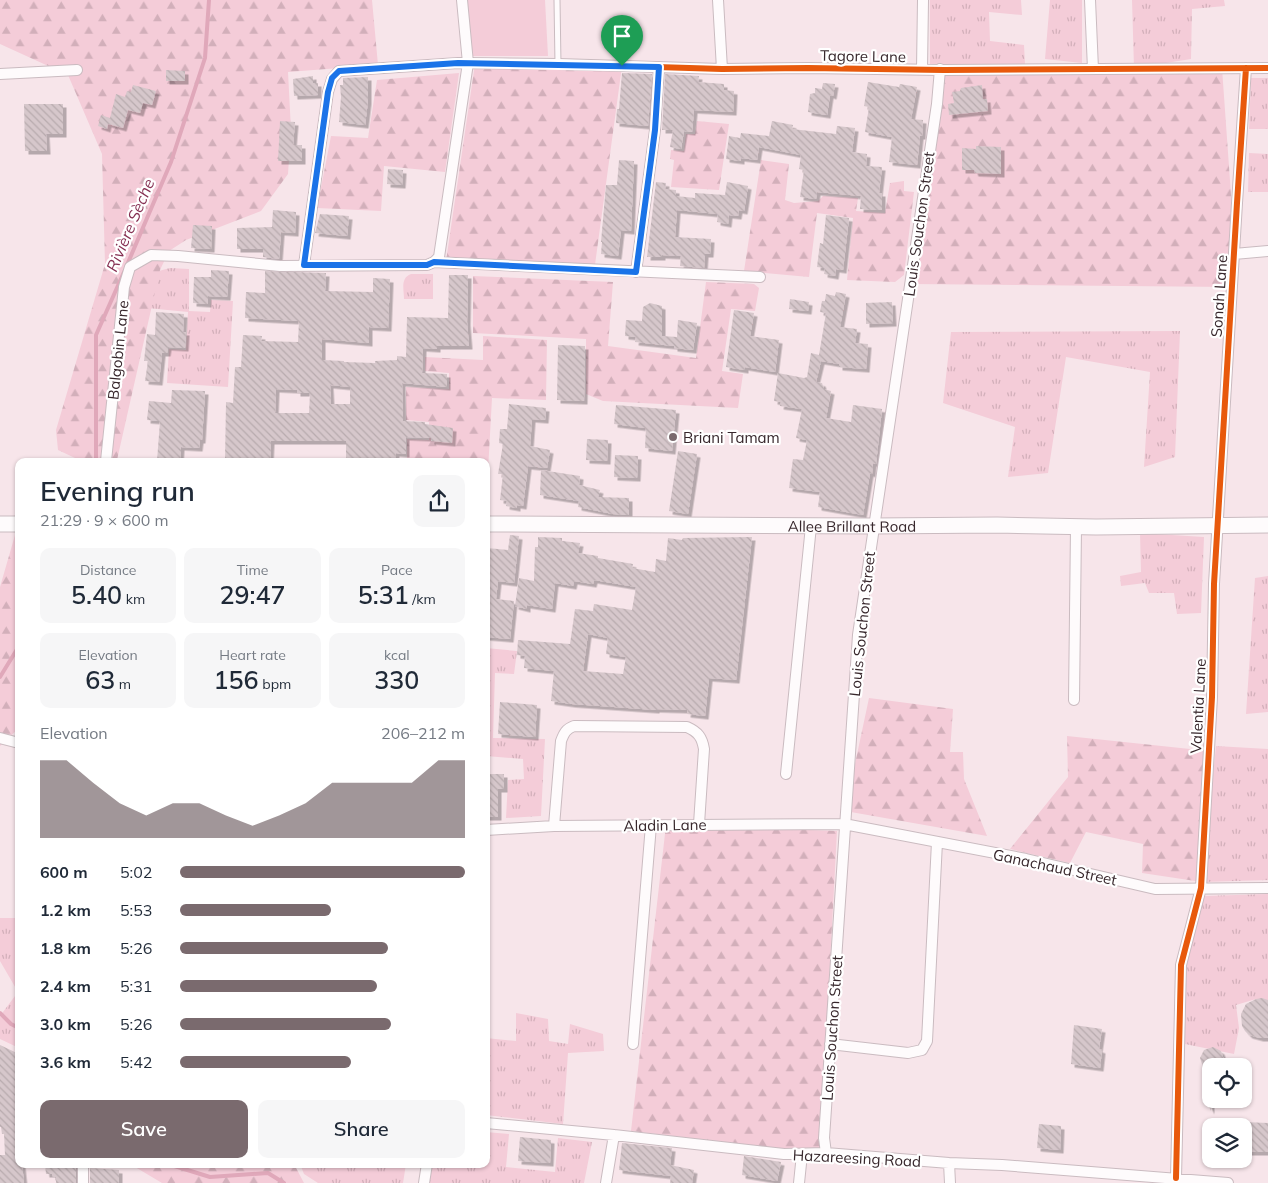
<!DOCTYPE html>
<meta charset="utf-8">
<style>
body{margin:0;font-family:Mulish,sans-serif;background:#f6f6f7;color:#1f2937;height:100vh;display:flex;flex-direction:column;font-size:19px;white-space:nowrap}
*{box-sizing:border-box;margin:0}
p{font-size:16px;color:#747a83}
.icon{flex:none;width:28px;height:28px;fill:none;stroke:currentColor;stroke-width:2;stroke-linecap:round;stroke-linejoin:round}
.map{position:relative;flex:1;overflow:hidden}
.sheet{position:absolute;left:15px;top:458px;width:475px;height:710px;display:flex;flex-direction:column;background:#fff;border-radius:10px;box-shadow:0 1px 4px #0004}
.sheet>*{flex:none}
.tools{position:absolute;left:1202px;top:1058px;display:grid;gap:10px}
.tools a{display:grid;place-items:center;width:50px;height:50px;border-radius:10px;background:#fff;box-shadow:0 1px 4px #0004;font-size:25px}
.pin{position:absolute;display:grid;place-items:center;width:42px;height:42px;color:#fff;margin:-51px -21px;border-radius:50% 50% 50% 0;rotate:-45deg;box-shadow:0 0 5px #0007}
.pin .icon{rotate:45deg}
.round{display:grid;place-items:center;flex:none;width:52px;height:52px;border-radius:10px;background:#f6f6f7}
.overview{display:flex;align-items:center;justify-content:space-between;height:85px;padding:0 25px}
h1{font-size:28px;font-weight:600;line-height:38px}
.stats{display:grid;grid-template-columns:repeat(3,1fr);gap:8px;height:85px;padding:5px 25px}
.stats div{display:grid;align-content:center;border-radius:10px;background:#f6f6f7;text-align:center}
.stats b{font-size:25px;font-weight:600}
.stats small{font-size:14px;font-weight:400}
.stats p{font-size:14px}
.chart{height:140px;padding:10px 25px}
.chart p{display:flex;justify-content:space-between}
.chart svg{width:100%;height:90px;margin-top:5px;fill:#7a6a6e;opacity:.7}
.primary-button{display:flex;gap:10px;margin-top:auto;padding:10px 25px}
.primary-button a{flex:1;height:58px;border-radius:10px;background:#7a6a6e;color:#fff;font-size:20px;font-weight:600;line-height:58px;text-align:center}
.primary-button a+a{background:#f6f6f7;color:#1f2937}
ul{padding:0 25px;list-style:none;font-size:16px}
li{display:grid;grid-template-columns:80px 60px 1fr;align-items:center;height:38px}
li i{height:12px;border-radius:6px;background:#7a6a6e}
.map>svg:first-child{display:block}
.grass{fill:url(#grass-tufts)}
.forest{fill:url(#forest-firs)}
.garden{fill:#f4ccd8}
.lines{fill:none;stroke-linecap:round;stroke-linejoin:round}
.stream{stroke:#e0a8ba;stroke-width:4}
.building{fill:url(#building-back-hatch);fill-rule:evenodd;filter:url(#shadow)}
.lane-casing{stroke:#cabbc0;stroke-width:7}
.street-casing{stroke:#cabbc0;stroke-width:12}
.secondary-casing{stroke:#cabbc0;stroke-width:17}
.lane{stroke:#fefbfc;stroke-width:5}
.street{stroke:#fefbfc;stroke-width:10}
.secondary{stroke:#fefbfc;stroke-width:15}
.cycleway-casing{stroke:#fff;stroke-width:9}
.cycleway{stroke:#e8590c;stroke-width:6}
.route-casing{stroke:#fff;stroke-width:10}
.route{stroke:#1a73e8;stroke-width:6}
.poi-dot{fill:#7a6a6e;stroke:#fff;stroke-width:2}
.labels{text-anchor:middle;dominant-baseline:central;stroke-width:4.5;stroke-linejoin:round;paint-order:stroke}
.street-label{font-size:15px;fill:#37272c;stroke:#fff}
.poi-label{font-size:15px;fill:#37272c;stroke:#fff;text-anchor:start}
.water-label{font-size:16px;font-style:italic;fill:#852f52;stroke:#fff}
</style>
<div class="map">
<svg width="1268" height="1183" viewBox="0 0 1268 1183">
<defs>
<pattern id="grass-tufts" width="24" height="20" patternUnits="userSpaceOnUse" patternTransform="scale(1.25)"><rect width="24" height="20" fill="#f4ccd8"/><path d="M3 7l-1-3M5 7V3M7 7l1-3M15 17l-1-3M17 17v-4M19 17l1-3" fill="none" stroke="#d2afba"/></pattern>
<pattern id="forest-firs" width="22" height="20" patternUnits="userSpaceOnUse" patternTransform="scale(1.25)"><rect width="22" height="20" fill="#f4ccd8"/><path d="M5 1l3.5 6h-7zM16 11l3.5 6h-7z" fill="#d2afba"/></pattern>
<pattern id="building-back-hatch" width="6" height="6" patternUnits="userSpaceOnUse" patternTransform="scale(1.25)"><rect width="6" height="6" fill="#d6c7cb"/><path d="M-1 5l2 2M0 0l6 6M5-1l2 2" fill="none" stroke="#b8abae"/></pattern>
<filter id="shadow"><feDropShadow dx="3.5" dy="3.5" stdDeviation="0" flood-color="#0004"/></filter>
</defs>
<rect width="100%" height="100%" fill="#f7e5ea"/>
<path class="grass" d="M930,0H1021L1022,15L989,12L990,41L1024,45L1025,64L930,66Z
M1050,0H1082V63L1045,59Z
M1132,0H1224L1225,6L1192,9L1191,59L1134,68Z
M1251,78H1268V129H1249Z
M1249,153L1268,154V192H1248Z
M170,268L189,269V311L210,312L211,300L233,301L228,387L167,383L169,349L186,350L188,312L147,308L155,272Z
M411,274H433V299H404C404,290 400,278 411,274Z
M1180,331L1175,457L1144,467L1150,372L1066,357L1048,473L1008,477L1015,427L943,403L951,332Z
M1140,533L1204,537L1201,613L1177,614L1174,593H1149L1145,583L1121,586L1120,576L1141,572Z
M1268,576V712L1246,714L1255,578Z
M486,648L517,651L514,674L495,673L493,738L545,739L541,816L506,818L508,780L524,779L523,759L486,756Z
M1216,746L1268,749V880L1202,882Z
M19,892V1048L0,1039V1016L18,992L0,961V918H17Z
M1268,894V1001L1256,999L1236,1005L1239,1028L1234,1054L1185,1044V971L1204,896Z
M516,1013L548,1019L549,1041L568,1044L570,1024L603,1034L604,1051L568,1053L563,1124L486,1115V1038L516,1041Z
M486,1132L509,1134L506,1167L555,1172L558,1138L592,1142L584,1183H425L429,1164H486Z
M300,1164H406L403,1183H318L304,1174Z"/>
<path class="forest" d="M0,0H372L378,65L288,72L291,130L288,174L261,211L186,240L169,251L160,270L117,460L75,458L58,450L56,430L105,264L102,154L68,75L0,44Z
M475,64L622,66L594,272L446,261Z
M1222,68L1235,251L1229,287L909,284L941,70Z
M459,73L445,172L384,166L381,211L317,208L331,136L368,138L377,80Z
M697,121L729,124L719,190L671,187L674,160L670,159L671,150L684,151L686,134H695Z
M761,160L789,164L785,200L794,203L818,201L823,196L858,198L856,211L885,213L890,183L904,181V191L914,192L904,275L895,282L847,280L853,218L817,213L809,277L744,271Z
M473,276L613,282L608,346L696,358L706,282L754,284L759,288L755,311L731,309L722,371L743,374L738,408L603,401L586,394V339L473,333Z
M483,336L547,340L546,400L492,398L488,471H486V461H407V439L429,440V422L406,420V387L449,389V373L425,371V357L483,360Z
M15,535H19V728L0,746V587Z
M869,698L953,709L950,752H963L964,779L987,836L845,811Z
M1067,736L1209,751L1202,882L1142,873L1143,844L1086,832L1070,863L1010,849L1068,777Z
M666,825L837,831L820,1153L631,1131Z
M130,1164H294L304,1183H162Z"/>
<path class="garden" d="M467,0H545L548,56H471Z"/>
<g class="lines">
<path class="stream" d="M127,265L171,162L205,58L209,0
M96,461V335L124,272
M0,677L19,646
M0,1013L11,1024L19,1028
M168,1164L210,1177L268,1173L284,1183"/>
</g>
<path class="building" d="M166,70L185,71V81H166Z
M622,73L652,74L648,126L616,123L617,109H619Z
M665,74L699,76L698,82L724,84V90L734,91L733,112L694,110L692,132L684,131L681,149L670,147L673,130H662Z
M313,76V83H318V95L294,96L293,79Z
M368,77V101L365,125L339,122L341,97L340,85H343V78Z
M868,82L899,87L900,84L917,87L911,119L923,120L922,136H920L917,165L889,162L892,137L865,132L869,107L864,106Z
M823,83L835,84L833,96L830,95L827,115L808,112L810,94L815,93V88L822,89Z
M133,85L156,91L152,105L143,103L140,113L128,110L123,128L108,124L107,129L98,126L101,115L110,118L116,94L125,97L127,91L131,92Z
M982,85L983,99H987L988,111L949,115L948,104L954,103L952,92L960,91L961,88Z
M24,104H63V134H46L47,151H25Z
M280,121L295,122L293,145H302V161H278Z
M772,121L793,125L792,129L836,134L837,126L855,128L852,152L867,154L866,166L882,167L879,193H882V210L860,209L861,196L817,192L816,199L800,197L804,170L799,169L801,155L759,147L757,160L741,158V161L726,159L729,136L740,138L741,133L769,136Z
M976,146L1001,147V174L975,173L974,170H962V148L976,149Z
M619,160L634,161L631,231L621,230L618,256L601,254L602,242H601L606,185H617Z
M388,169L403,170L402,185L387,184Z
M656,182L666,183L665,189L676,190V196L695,198V193L725,195L727,182L748,186L744,211L739,210L738,216L729,215L728,224L717,222L718,214L677,210L675,237L711,239L710,254H705L704,268L680,266L681,256L662,255V257H647Z
M273,210L296,212L295,233L281,232L279,259L263,257V249H237V228L272,227Z
M320,214L349,216L347,236L315,233Z
M826,215L849,218L843,270L836,269L835,276L824,274L825,268L817,267L820,243L823,244Z
M193,225L212,226L211,249L191,248Z
M211,270L229,271L227,297L208,296V304L193,303L194,277H211Z
M265,271L326,273L325,291L373,292V278L390,279L388,328L369,327V343L322,339V360L344,361V362L375,363V361L397,360V356L406,357L407,317L448,318L449,275H468L467,322L469,346H437V349L423,348L422,373L447,374V387L402,383L403,421L425,422V424L453,428L452,443L431,441V438L406,437V454L396,453L395,461H346V441H271L270,460L242,459V461H225L226,402L233,403L235,367H241L243,335L262,336L261,341L298,342L299,321L245,318L246,292L265,293ZM330,385L350,387V404H331ZM276,389L297,390V393H310L309,413H275Z
M836,292L846,294L840,327L857,329L855,343L868,344L866,369L839,367V364L821,361L816,382L822,383L824,389L831,391L826,418L851,422L853,405L882,409L876,464L873,463L872,474L870,473L863,515L818,507L820,492L789,488L793,459L803,460L807,440L796,438L802,409L780,406L781,402L774,401L778,373L804,378L807,377L811,353L819,355L826,313L820,312L822,301H825L826,294L835,296Z
M790,299L809,302L808,311L789,309Z
M892,302L893,323L866,324V303Z
M650,303L662,306V336L677,337L678,320L697,323L693,350L674,348V346L635,342L636,337L625,336L626,320L642,321L643,307Z
M734,310L754,313L750,336L779,340L775,372L745,367V370L726,367Z
M156,312L184,314L183,332H186L185,348L168,347L167,353H162L159,382L145,381L148,361H144L147,334L155,335Z
M558,345L585,346L584,401L557,400Z
M172,390L205,391L202,440H200L199,448L181,447L180,461H157L160,421L147,420L149,401L171,403Z
M509,404L546,408L545,420L532,419L530,446L550,450L547,468L528,466L523,506L517,505V508L506,506L507,501L500,500L503,474H498L503,444L499,443L500,429H507Z
M616,405L676,410L672,451L645,448L646,428L614,424Z
M587,439L608,440L607,461L586,460Z
M678,451L697,454L688,514L669,511Z
M615,455L638,456L637,478L614,477Z
M541,470L580,476L579,485L600,490L598,497L629,498V515L613,514L578,507L579,501L540,495Z
M510,535L519,536L514,583L498,581L496,599L514,601L510,639L486,637L487,548L508,550Z
M538,537L562,538V541L580,543L578,553L598,556V558L633,564L632,568L655,572L656,559L666,561L668,538L682,540L683,538L752,537L736,680L709,678L705,716L687,714L688,710L656,709V710L572,704L551,701L554,671L524,668L525,656L517,655L518,640L570,644L575,609L593,611L594,604L632,610L636,587L594,580L593,584L574,581L573,586L555,583L552,609L527,605V609L515,606L519,578L534,581L535,547H538ZM588,634L608,638L606,654L626,657L623,674L583,671Z
M500,702L537,705L535,737L498,734Z
M486,774H504V789H498V817H486Z
M1262,998L1268,1000V1038H1260L1249,1035L1245,1031L1242,1026L1241,1014L1246,1004L1256,999Z
M1074,1025L1102,1029L1099,1049L1102,1050L1100,1068L1071,1064Z
M0,1045L19,1054V1164H22L24,1183H0V1155H5L4,1134H2L1,1127H0Z
M1213,1047L1221,1051L1224,1060L1223,1066H1211V1111L1202,1092V1088L1208,1071L1203,1067L1200,1058L1204,1050Z
M1244,1122L1268,1123V1152H1244Z
M1039,1124L1061,1126L1060,1150L1037,1148Z
M520,1137L551,1140L550,1163L518,1161Z
M622,1143L672,1148L670,1165L694,1170L692,1183H670L671,1176L619,1170Z
M744,1156L781,1162L777,1181L742,1175Z
M45,1164H76V1183H56V1177H52V1174H46Z
M90,1168L119,1170V1183H90Z"/>
<g class="lines">
<defs>
<path id="lane" d="M557,0L558,64"/>
<path id="street" d="M718,0L722,69
M1090,0L1093,69
M922,69L923,0
M0,74L77,70
M1234,254L1268,251
M434,262L760,277
M304,265L328,92L332,79L339,71L458,63L558,64L722,69L808,68L944,70L1268,68
M636,272L655,130L659,67
M106,461L124,287L130,267L151,255L178,256L280,266L427,265L434,262L439,257L468,63L462,0
M1074,700L1076,527
M0,738L19,743
M786,774L811,526
M554,826L561,741C564,733 566,729 574,726L687,727C698,732 702,737 704,749L699,824
M486,830L554,826L844,824L1026,859L1155,889L1268,888
M633,1044L651,825
M830,1044L908,1053L922,1050L927,1041L937,842
M486,1123L614,1135L784,1154L826,1153L949,1163L1002,1165L1228,1183
M826,1153L824,1138L858,635L937,104L940,69
M949,1163L950,1183
M83,1164V1183
M1176,1178L1181,965L1201,888L1212,697L1214,584L1237,203L1246,68
M424,1183L427,1164
M606,1183L614,1135
M799,1183L802,1154"/>
<g id="secondary">
<path d="M0,524H19"/>
<path id="s1" d="M486,524L873,526L997,525L1096,527L1268,525"/>
</g>
</defs>
<use href="#lane" class="lane-casing"/>
<use href="#street" class="street-casing"/>
<use href="#secondary" class="secondary-casing"/>
<use href="#lane" class="lane"/>
<use href="#street" class="street"/>
<use href="#secondary" class="secondary"/>
<defs>
<path id="cycleway" d="M304,265L328,92L332,79L339,71L458,63L558,64L722,69L808,68L944,70L1268,68
M1176,1178L1181,965L1201,888L1212,697L1214,584L1237,203L1246,68"/>
</defs>
<use href="#cycleway" class="cycleway-casing"/>
<use href="#cycleway" class="cycleway"/>
</g>
<g class="lines">
<defs>
<path id="route" d="M458,63L659,67L655,130L636,272L434,262L427,265H304L328,92L332,78L339,71Z"/>
</defs>
<use href="#route" class="route-casing"/>
<use href="#route" class="route"/>
</g>
<circle class="poi-dot" cx="673" cy="437" r="5"/>
<g class="labels">
<g class="street-label">
<text transform="translate(863 56) rotate(1)">Tagore Lane</text>
<text transform="translate(919 224) rotate(-82)">Louis Souchon Street</text>
<text transform="translate(1219 296) rotate(-86)">Sonah Lane</text>
<text transform="translate(118 350) rotate(-84)">Balgobin Lane</text>
<text stroke="none"><textPath href="#s1" startOffset="366">Allee Brillant Road</textPath></text>
<text transform="translate(862 624) rotate(-84)">Louis Souchon Street</text>
<text transform="translate(1198 706) rotate(-87)">Valentia Lane</text>
<text transform="translate(665 825) rotate(-1)">Aladin Lane</text>
<text transform="translate(1055 867) rotate(12)">Ganachaud Street</text>
<text transform="translate(832 1028) rotate(-86)">Louis Souchon Street</text>
<text transform="translate(857 1158) rotate(3)">Hazareesing Road</text>
</g>
<g class="poi-label">
<text x="683" y="437">Briani Tamam</text>
</g>
<g class="water-label">
<text transform="translate(130 225) rotate(-67)">Rivière Sèche</text>
</g>
</g>
</svg>
<div class="tools">
<a><svg class="icon" aria-label="locate" viewBox="0 0 24 24"><circle cx="12" cy="12" r="6"/><path d="M12 2v4M12 18v4M2 12h4M18 12h4"/></svg></a>
<a><svg class="icon" aria-label="layers" viewBox="0 0 24 24"><path d="M12 4l9 5-9 5-9-5zM3 14l9 5 9-5"/></svg></a>
</div>
<div class="pin" style="left:622px;top:66px;background:#1e9e55"><svg class="icon" aria-label="arrive" viewBox="0 0 24 24"><path d="M6 21V4h12l-3 4 3 4H6"/></svg></div>
<section class="sheet">
<div class="overview"><div><h1>Evening run</h1><p>21:29 · 9 × 600 m</p></div><a class="round"><svg class="icon" aria-label="share" viewBox="0 0 24 24"><path d="M12 15V3M7 8l5-5 5 5M5 13v7h14v-7"/></svg></a></div>
<div class="stats">
<div><p>Distance</p><b>5.40<small> km</small></b></div>
<div><p>Time</p><b>29:47</b></div>
<div><p>Pace</p><b>5:31<small> /km</small></b></div>
</div>
<div class="stats">
<div><p>Elevation</p><b>63<small> m</small></b></div>
<div><p>Heart rate</p><b>156<small> bpm</small></b></div>
<div><p>kcal</p><b>330</b></div>
</div>
<div class="chart"><p><span>Elevation</span>206–212 m</p>
<svg viewBox="0 0 160 44" preserveAspectRatio="none"><path d="M0 44V6L10 6L20 17L30 27L40 33L50 27L60 27L70 33L80 38L90 33L100 27L110 17L120 17L130 17L140 17L150 6L160 6V44z"/></svg>
</div>
<ul>
<li><b>600 m</b>5:02<i style="width:100%"></i></li>
<li><b>1.2 km</b>5:53<i style="width:53%"></i></li>
<li><b>1.8 km</b>5:26<i style="width:73%"></i></li>
<li><b>2.4 km</b>5:31<i style="width:69%"></i></li>
<li><b>3.0 km</b>5:26<i style="width:74%"></i></li>
<li><b>3.6 km</b>5:42<i style="width:60%"></i></li>
</ul>
<div class="primary-button"><a>Save</a><a>Share</a></div>
</section>
</div>
